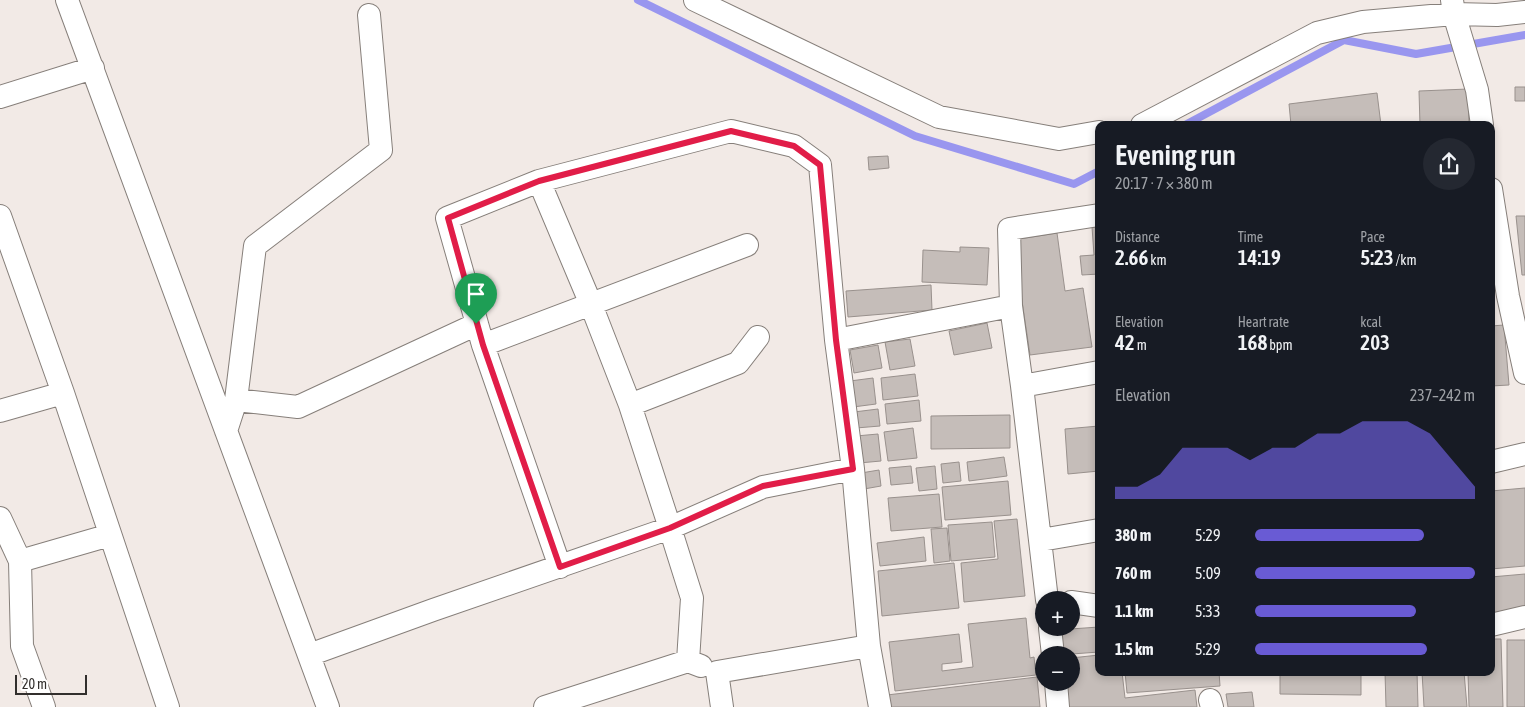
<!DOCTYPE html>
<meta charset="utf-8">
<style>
body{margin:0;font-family:"Asap Condensed",sans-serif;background:#242831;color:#f1f3f6;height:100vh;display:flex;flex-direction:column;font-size:19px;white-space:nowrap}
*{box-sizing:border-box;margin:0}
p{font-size:16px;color:#9ea1a6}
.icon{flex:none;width:28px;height:28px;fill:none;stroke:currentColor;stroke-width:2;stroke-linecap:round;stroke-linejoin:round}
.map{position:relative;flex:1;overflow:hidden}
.details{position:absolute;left:1095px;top:121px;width:400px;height:555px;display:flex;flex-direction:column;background:#171b24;border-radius:10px;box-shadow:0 2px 8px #0003}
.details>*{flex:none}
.tools{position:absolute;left:1035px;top:591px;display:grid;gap:10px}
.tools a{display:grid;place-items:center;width:45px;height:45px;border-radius:50%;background:#171b24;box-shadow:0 2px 8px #0003;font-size:25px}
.scale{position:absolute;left:15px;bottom:12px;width:72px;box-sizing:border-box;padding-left:5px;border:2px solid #322f2d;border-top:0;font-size:14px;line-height:18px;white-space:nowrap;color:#322f2d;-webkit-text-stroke:4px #fff;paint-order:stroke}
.pin{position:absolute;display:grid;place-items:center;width:42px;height:42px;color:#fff;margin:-51px -21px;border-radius:50% 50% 50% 0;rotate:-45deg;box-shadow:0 0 5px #0007}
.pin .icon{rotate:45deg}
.round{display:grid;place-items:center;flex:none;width:52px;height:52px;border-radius:26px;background:#242831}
.overview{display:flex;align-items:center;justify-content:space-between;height:85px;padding:0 20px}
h1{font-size:28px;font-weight:600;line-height:38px}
.stats{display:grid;grid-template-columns:repeat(3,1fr);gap:8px;height:85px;padding:5px 20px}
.stats div{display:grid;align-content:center}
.stats b{font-size:21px;font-weight:600}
.stats small{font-size:14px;font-weight:400}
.stats p{font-size:14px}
.chart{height:140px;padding:10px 20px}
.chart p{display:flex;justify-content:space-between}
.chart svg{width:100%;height:90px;margin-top:5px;fill:#695bd4;opacity:.7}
ul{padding:0 20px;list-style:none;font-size:16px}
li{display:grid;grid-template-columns:80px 60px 1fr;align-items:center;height:38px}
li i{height:12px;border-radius:6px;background:#695bd4}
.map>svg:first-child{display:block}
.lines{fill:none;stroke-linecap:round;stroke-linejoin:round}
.stream{stroke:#9996ef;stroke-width:8}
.building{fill:#c5bdb9;stroke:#99918d}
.minor-casing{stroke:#867f7a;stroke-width:24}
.minor{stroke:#fff;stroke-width:22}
.route-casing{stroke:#fff;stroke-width:10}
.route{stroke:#e11d48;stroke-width:6}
</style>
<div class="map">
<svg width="1525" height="707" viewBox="0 0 1525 707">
<rect width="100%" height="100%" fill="#f2eae6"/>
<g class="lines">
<path class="stream" d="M638,0L915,136L1074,184L1099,171
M1185,125L1344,40L1416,54L1525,35"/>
</g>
<path class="building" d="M1515,87H1525V101H1515Z
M1468,89L1469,125H1420L1419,91Z
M1377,93L1381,125H1291L1289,104Z
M888,156L889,168L869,170L868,157Z
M1516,216H1525V275H1522Z
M1092,227H1099V274L1082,275L1080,256L1094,255Z
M1057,233L1065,291L1083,288L1092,347L1030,355L1013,240Z
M960,247L989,248L987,285L922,282L923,250L960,252Z
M931,285L932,310L848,317L846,291Z
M987,323L992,348L954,355L949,331Z
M1504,325L1509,385L1491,386V326Z
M910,339L915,366L890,370L885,342Z
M878,345L882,368L854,373L850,350Z
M915,374L918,396L883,400L881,378Z
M873,378L876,404L853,407L850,381Z
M919,400L921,421L887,424L885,404Z
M878,409L880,426L856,428L854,412Z
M1010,415V448L931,449V416Z
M1099,426V471L1068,474L1065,429Z
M913,428L917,458L888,461L884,432Z
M878,434L881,461L859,463L856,436Z
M1004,457L1007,476L969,481L967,462Z
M959,462L961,481L943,483L941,464Z
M911,466L913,483L891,485L889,468Z
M935,466L937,489L919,491L916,468Z
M879,470L881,486L864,489L861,473Z
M1008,481L1011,515L945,520L942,487Z
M1525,488V566L1491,569V491Z
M939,494L942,527L891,531L888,498Z
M1017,519L1025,596L964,602L961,563L998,559L994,521Z
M992,522L995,557L951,561L948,525Z
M947,528L950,561L934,563L931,529Z
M924,537L926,561L880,566L877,543Z
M954,563L959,608L882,616L878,571Z
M1525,574V613L1491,616V577Z
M1026,618L1030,658L1034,657L1036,675L895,691L889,642L959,634L962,662L942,664V671L973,667L968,624Z
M1099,627V652L1058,655L1056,630Z
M1491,639H1501L1503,707H1469L1468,672H1491Z
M1507,640H1525V707H1507Z
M1099,655V672H1122L1125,698L1195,690L1197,707H1064L1061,682H1071V658Z
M1125,672H1219L1220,686L1127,693Z
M1280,672H1361V695L1280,694Z
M1385,672H1417L1418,707H1386Z
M1422,672H1464L1467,707H1424Z
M1037,677L1040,707H889L887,695Z
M1252,692L1254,707H1228L1226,694Z"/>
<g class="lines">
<defs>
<path id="minor" d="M67,0L328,707
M695,0L939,117L1059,139L1099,132
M1452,0L1454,14L1477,90L1482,125
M0,97L93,68
M1142,125L1317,33L1363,22L1454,14L1497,15L1525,12
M539,181L590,302L630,405L670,528L692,598L688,661
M1491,189L1508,296L1525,373
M0,216L63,393L168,707
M836,340L1011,306
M483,345L747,245
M1022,386L1011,306L1009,229L1099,215
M236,400L298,407L477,324
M630,405L738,363L758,337
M0,411L63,393
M226,431L236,400L255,246L381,150L369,15
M1491,462L1525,454
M0,518L20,561L22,646L44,707
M1041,540L1099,530
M20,561L110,535
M560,567L483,345L447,218L539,181L731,131L794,146L820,165L836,340L853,469L869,646L880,707
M1047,600L1022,386L1099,372
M1071,602L1099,606
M1491,625L1525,617
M1050,628L1053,655
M309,655L433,610L670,528L763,487L853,469
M1056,682L1058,707
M1210,700L1212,707
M545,707L688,661L701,666
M722,707L717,672L869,646"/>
</defs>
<use href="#minor" class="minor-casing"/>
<use href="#minor" class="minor"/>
</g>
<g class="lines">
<defs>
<path id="route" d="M731,131L794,146L820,165L836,340L853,469L763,486L670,528L560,567L483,345L448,218L539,181Z"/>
</defs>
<use href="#route" class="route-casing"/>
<use href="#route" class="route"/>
</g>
</svg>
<div class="tools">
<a>+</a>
<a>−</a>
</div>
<div class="scale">20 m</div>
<div class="pin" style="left:476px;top:324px;background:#1e9e55"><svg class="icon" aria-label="arrive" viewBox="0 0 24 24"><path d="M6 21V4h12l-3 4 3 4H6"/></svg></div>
<section class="details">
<div class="overview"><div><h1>Evening run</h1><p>20:17 · 7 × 380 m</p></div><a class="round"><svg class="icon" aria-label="share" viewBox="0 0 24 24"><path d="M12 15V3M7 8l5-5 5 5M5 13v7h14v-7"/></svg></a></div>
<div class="stats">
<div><p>Distance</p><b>2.66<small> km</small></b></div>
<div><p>Time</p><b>14:19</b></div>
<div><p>Pace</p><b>5:23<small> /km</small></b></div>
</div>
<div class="stats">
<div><p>Elevation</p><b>42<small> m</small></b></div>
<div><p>Heart rate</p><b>168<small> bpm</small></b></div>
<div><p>kcal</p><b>203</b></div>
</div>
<div class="chart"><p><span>Elevation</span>237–242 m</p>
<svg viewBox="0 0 160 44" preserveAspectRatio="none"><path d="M0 44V38L10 38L20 32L30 19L40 19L50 19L60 25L70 19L80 19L90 12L100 12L110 6L120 6L130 6L140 12L150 25L160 38V44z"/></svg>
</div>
<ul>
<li><b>380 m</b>5:29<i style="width:77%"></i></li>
<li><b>760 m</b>5:09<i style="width:100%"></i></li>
<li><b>1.1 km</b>5:33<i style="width:73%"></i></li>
<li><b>1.5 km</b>5:29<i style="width:78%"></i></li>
</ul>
</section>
</div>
